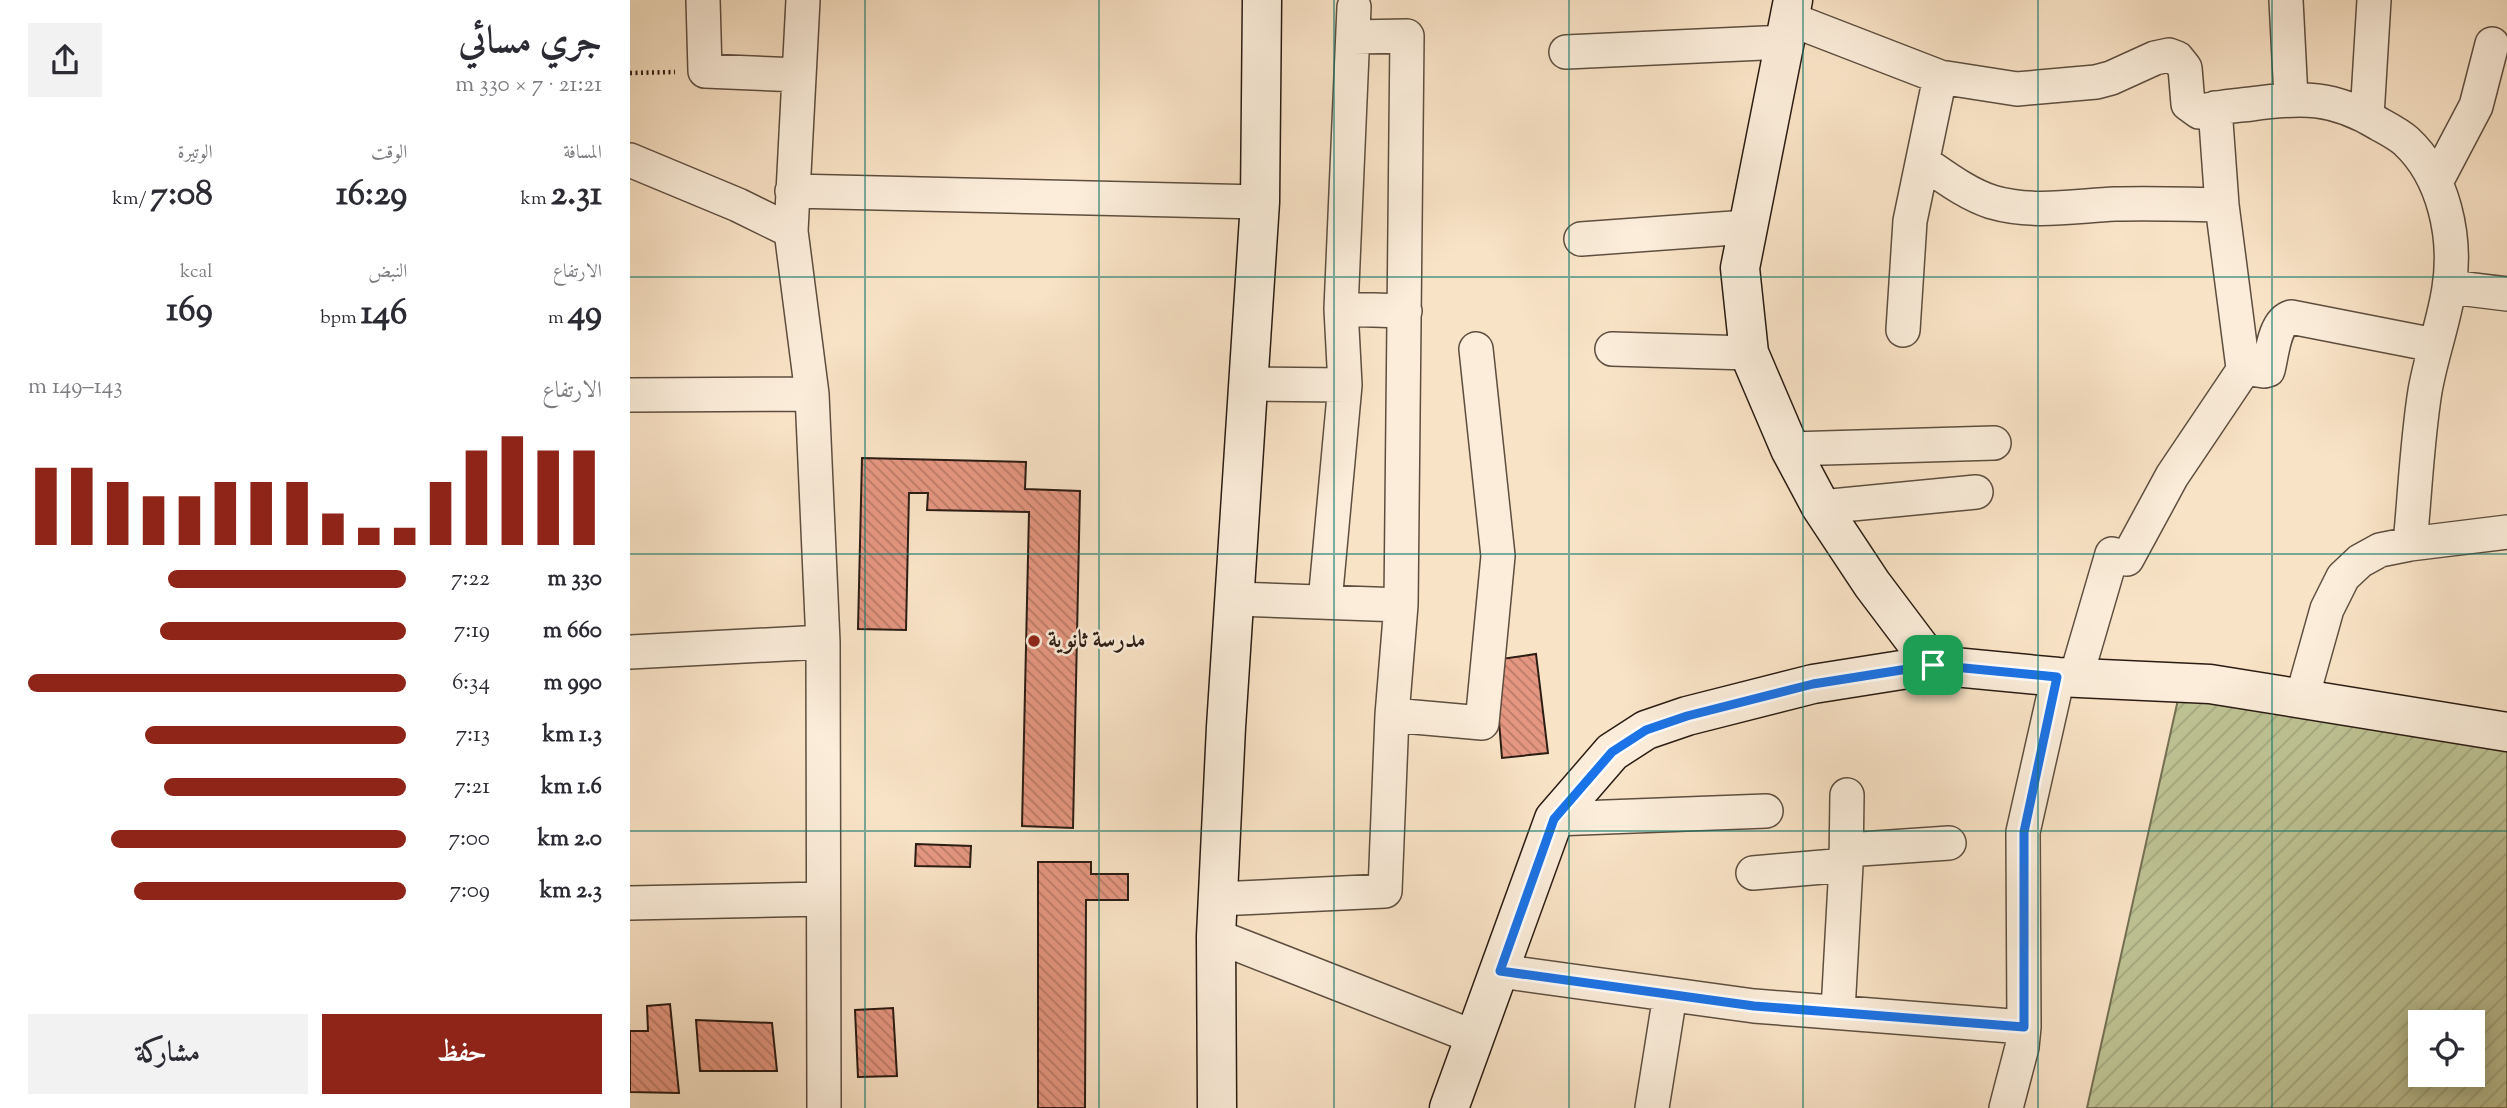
<!DOCTYPE html>
<html lang="ar">
<meta charset="utf-8">
<style>
body{margin:0;font-family:"Sorts Mill Goudy",Amiri,serif;background:#f2f2f3;color:#2b2b33;direction:rtl;height:100vh;display:flex;flex-direction:column;font-size:26px;white-space:nowrap}
*{box-sizing:border-box;margin:0}
p{font-size:23px;color:#7c7c81}
.icon{flex:none;width:38px;height:38px;fill:none;stroke:currentColor;stroke-width:2;stroke-linecap:round;stroke-linejoin:round}
.map{position:relative;flex:1;overflow:hidden;direction:ltr}
.sheet{display:flex;flex-direction:column;background:#fff;width:630px}
.sheet>*{flex:none}
.controls{position:absolute;left:1778px;top:1010px;display:grid;gap:14px}
.controls a{display:grid;place-items:center;width:77px;height:77px;border-radius:0px;background:#fff;box-shadow:0 4px 18px #0003;font-size:35px}
.pin{position:absolute;display:grid;place-items:center;width:60px;height:60px;color:#fff;margin:-30px;border-radius:14px;box-shadow:0 4px 10px #0006}
.round{display:grid;place-items:center;flex:none;width:74px;height:74px;border-radius:0px;background:#f2f2f3}
.overview{display:flex;align-items:center;justify-content:space-between;height:119px;padding:0 28px}
h1{font-size:38px;font-weight:800;line-height:52px}
.metrics{display:grid;grid-template-columns:repeat(3,1fr);gap:10px;height:119px;padding:7px 28px}
.metrics div{display:grid;align-content:center}
.metrics b{font-size:35px;font-weight:800}
.metrics small{font-size:19px;font-weight:400}
.metrics p{font-size:19px}
.chart{height:196px;padding:14px 28px}
.chart p{display:flex;justify-content:space-between}
.chart svg{width:100%;height:126px;margin-top:7px;stroke:#8f2418;stroke-width:6}
.cta{display:flex;gap:14px;margin-top:auto;padding:14px 28px}
.cta a{flex:1;height:80px;border-radius:0px;background:#8f2418;color:#fff;font-size:28px;font-weight:800;line-height:80px;text-align:center}
.cta a+a{background:#f2f2f3;color:#2b2b33}
ul{padding:0 28px;list-style:none;font-size:23px}
li{display:grid;grid-template-columns:112px 84px 1fr;align-items:center;height:52px}
li i{height:18px;border-radius:9px;background:#8f2418}
main{display:flex;flex:1;min-height:0}
.map>svg:first-child{display:block}
.garden{fill:url(#garden-furrows);stroke:#747054;stroke-width:2;fill-rule:evenodd}
.building{fill:url(#building-back-hatch);stroke:#2b1c14;stroke-width:2}
.lines{fill:none;stroke-linecap:round;stroke-linejoin:round}
.street-casing{stroke:#5e4e40;stroke-width:36}
.secondary-casing{stroke:#2b1c14;stroke-width:41}
.path{stroke:#2b1c14;stroke-width:4.5;stroke-dasharray:2 3.5;stroke-linecap:butt}
.street{stroke:#fbedda;stroke-width:33}
.secondary{stroke:#fbedda;stroke-width:38}
.route-casing{stroke:#fff;stroke-width:14}
.route{stroke:#1a73e8;stroke-width:9}
.grid{fill:none;stroke:#0f766e;stroke-width:2;stroke-opacity:0.55}
.poi-dot{fill:#8f2418;stroke:#fbedda;stroke-width:2.5}
.labels{text-anchor:middle;dominant-baseline:central;stroke-width:5;stroke-linejoin:round;paint-order:stroke}
.poi-label{font-size:24px;font-weight:bold;fill:#2b1c14;stroke:#fbedda;text-anchor:start}
</style>
<main>
<div class="map">
<svg width="1877" height="1108" viewBox="0 0 1877 1108">
<defs>
<pattern id="garden-furrows" width="10" height="10" patternUnits="userSpaceOnUse" patternTransform="scale(1.75)"><rect width="10" height="10" fill="#bec394"/><path d="M-1 1l2-2M0 10L10 0M9 11l2-2" fill="none" stroke="#a3a77f"/></pattern>
<pattern id="building-back-hatch" width="6" height="6" patternUnits="userSpaceOnUse" patternTransform="scale(1.75)"><rect width="6" height="6" fill="#e59781"/><path d="M-1 5l2 2M0 0l6 6M5-1l2 2" fill="none" stroke="#ba7a68"/></pattern>
</defs>
<rect width="100%" height="100%" fill="#f9e3c6"/>
<filter id="stains"><feTurbulence type="fractalNoise" baseFrequency=".00286" numOctaves="4"/><feColorMatrix values="0 0 0 0 .2 0 0 0 0 .09 0 0 0 0 .02 0 0 0 .5 -.17"/></filter>
<radialGradient id="worn" r=".72"><stop offset=".6" stop-color="#630" stop-opacity="0"/><stop offset="1" stop-color="#630" stop-opacity=".3"/></radialGradient>
<path class="garden" d="M1551,686L1877,745V1108H1457ZM1790,1022H1843V1074H1790Z"/>
<path class="building" d="M232,458L396,462L395,489L450,491L443,828L392,826L399,512L297,510L298,493H279L276,630L228,629Z
M906,654L918,753L872,758L864,660Z
M286,844L341,846L340,867L285,866Z
M408,862H461V874H498V900H456L455,1108H408Z
M40,1004L49,1093L0,1092V1031H18L17,1006Z
M263,1008L267,1076L228,1077L225,1010Z
M66,1020L142,1023L147,1071H70Z"/>
<g class="lines">
<defs>
<path id="street" d="M73,0L75,71L169,75
M1656,0L1661,98
M1160,19L1310,77L1387,89L1466,82L1481,78L1525,58L1539,55L1547,58L1555,68L1558,104L1569,112C1586,107 1604,106 1621,104C1672,97 1703,96 1749,124C1758,129 1768,134 1776,141C1814,176 1827,237 1819,288C1814,322 1801,356 1795,391C1787,441 1785,493 1780,544
M936,52L1155,42
M1585,108L1592,205L1613,368L1634,371L1638,370C1642,355 1644,322 1661,317L1804,345
M1737,116L1744,0
M0,160L108,205L161,231L173,0
M1293,162C1315,177 1337,194 1362,202C1403,214 1444,206 1485,204C1520,203 1556,204 1592,205
M1806,182L1846,106L1862,44
M162,191L630,202
M161,231L182,394
M951,239L1117,227
M1820,287L1877,294
M711,309L775,311
M1273,330L1280,221L1310,77
M982,349L1119,353
M618,384L715,385
M0,395L182,394L193,642L194,1108
M1160,449L1364,443
M1191,507L1346,492
M605,599L771,605
M695,602L715,385L711,309L724,7
M0,652L193,642
M1446,677L1482,554L1497,559L1542,476L1614,369
M1672,698L1697,609L1713,577L1730,561L1750,550L1780,544L1877,532
M762,715L852,723L868,556L846,349
M924,819L1136,811
M1216,850L1319,843
M1123,873L1216,865
M588,899L755,891L762,715L771,605L777,36L723,37
M0,903L192,899
M586,936L844,1037
M870,971L1124,1006L1394,1027
M1208,1011L1216,865L1217,795
M1022,1108L1040,995
M1376,1108L1392,1047L1394,1027L1393,832L1428,677"/>
<path id="secondary" d="M1163,0L1110,268L1119,353L1160,449L1191,507L1242,584L1303,665
M587,1108L586,936L596,727L630,202L632,0
M819,1108L924,819L982,752L1016,730L1057,716L1183,684L1303,665L1428,677L1580,684L1877,732"/>
</defs>
<use href="#street" class="street-casing"/>
<use href="#secondary" class="secondary-casing"/>
<path class="path" d="M0,73L45,72"/>
<use href="#street" class="street"/>
<use href="#secondary" class="secondary"/>
</g>
<g class="lines">
<defs>
<path id="route" d="M1303,665L1427,677L1394,832V1027L1124,1006L870,971L924,819L982,752L1016,730L1057,716L1183,684Z"/>
</defs>
<use href="#route" class="route-casing"/>
<use href="#route" class="route"/>
</g>
<path class="grid" d="M235,0V1108M469,0V1108M704,0V1108M939,0V1108M1173,0V1108M1408,0V1108M1642,0V1108M0,277H1877M0,554H1877M0,831H1877"/>
<circle class="poi-dot" cx="404" cy="641" r="7"/>
<g class="labels">
<g class="poi-label">
<text x="418" y="641">مدرسة ثانوية</text>
</g>
</g>
<rect width="100%" height="100%" filter="url(#stains)"/>
<rect width="100%" height="100%" fill="url(#worn)"/>
</svg>
<div class="controls">
<a><svg class="icon" aria-label="locate" viewBox="0 0 24 24"><circle cx="12" cy="12" r="6"/><path d="M12 2v4M12 18v4M2 12h4M18 12h4"/></svg></a>
</div>
<div class="pin" style="left:1303px;top:665px;background:#1e9e55"><svg class="icon" aria-label="arrive" viewBox="0 0 24 24"><path d="M6 21V4h12l-3 4 3 4H6"/></svg></div>
</div>
<section class="sheet">
<div class="overview"><div><h1>جري مسائي</h1><p>21:21 · 7 × 330 m</p></div><a class="round"><svg class="icon" aria-label="share" viewBox="0 0 24 24"><path d="M12 15V3M7 8l5-5 5 5M5 13v7h14v-7"/></svg></a></div>
<div class="metrics">
<div><p>المسافة</p><b>2.31<small> km</small></b></div>
<div><p>الوقت</p><b>16:29</b></div>
<div><p>الوتيرة</p><b>7:08<small> /km</small></b></div>
</div>
<div class="metrics">
<div><p>الارتفاع</p><b>49<small> m</small></b></div>
<div><p>النبض</p><b>146<small> bpm</small></b></div>
<div><p>kcal</p><b>169</b></div>
</div>
<div class="chart"><p><span>الارتفاع</span>143–149 m</p>
<svg viewBox="0 0 160 44" preserveAspectRatio="none"><path d="M5 44V17M15 44V17M25 44V22M35 44V27M45 44V27M55 44V22M65 44V22M75 44V22M85 44V33M95 44V38M105 44V38M115 44V22M125 44V11M135 44V6M145 44V11M155 44V11"/></svg>
</div>
<ul>
<li><b>330 m</b>7:22<i style="width:63%"></i></li>
<li><b>660 m</b>7:19<i style="width:65%"></i></li>
<li><b>990 m</b>6:34<i style="width:100%"></i></li>
<li><b>1.3 km</b>7:13<i style="width:69%"></i></li>
<li><b>1.6 km</b>7:21<i style="width:64%"></i></li>
<li><b>2.0 km</b>7:00<i style="width:78%"></i></li>
<li><b>2.3 km</b>7:09<i style="width:72%"></i></li>
</ul>
<div class="cta"><a>حفظ</a><a>مشاركة</a></div>
</section>
</main>
